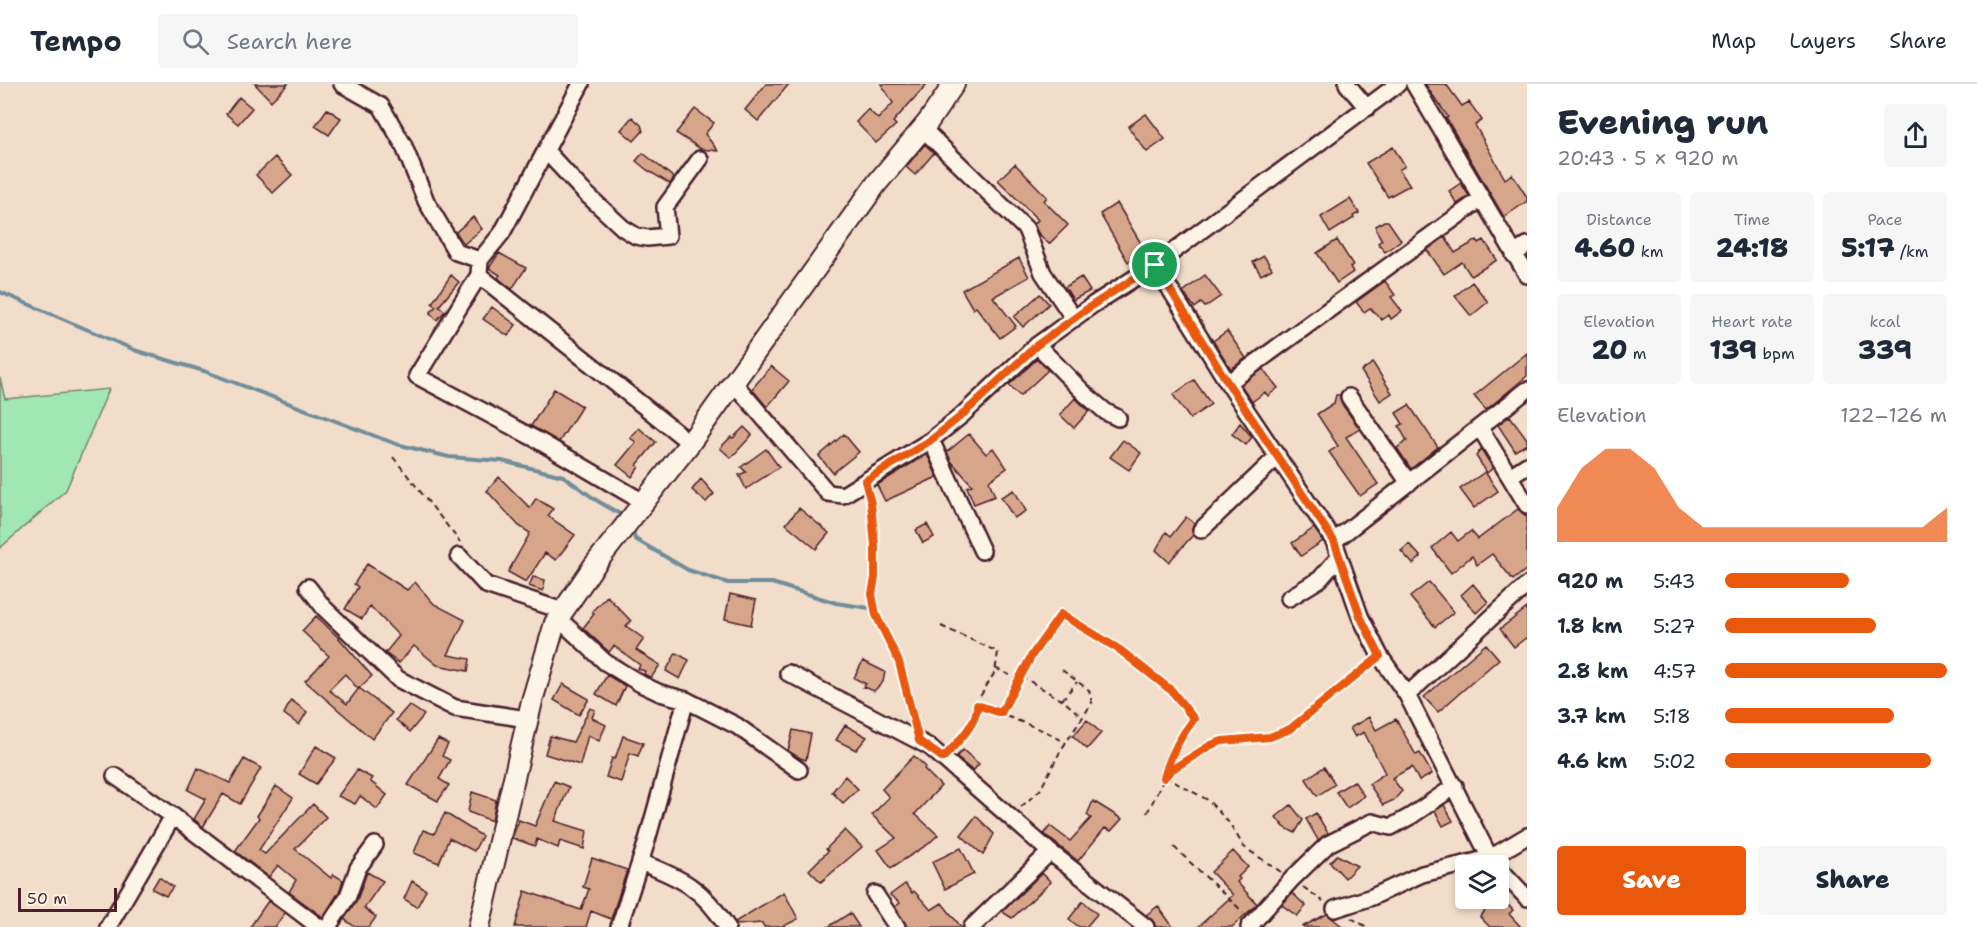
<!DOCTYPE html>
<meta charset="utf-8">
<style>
body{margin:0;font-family:"Shantell Sans",sans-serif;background:#f6f6f7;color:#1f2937;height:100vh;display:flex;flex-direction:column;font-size:22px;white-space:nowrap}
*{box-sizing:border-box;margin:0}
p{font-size:20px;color:#747a83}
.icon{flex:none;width:33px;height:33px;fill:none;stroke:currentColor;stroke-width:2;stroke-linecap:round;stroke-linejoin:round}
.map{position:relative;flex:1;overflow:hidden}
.sheet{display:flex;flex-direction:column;background:#fff;width:450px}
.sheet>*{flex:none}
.controls{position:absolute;left:1455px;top:771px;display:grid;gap:12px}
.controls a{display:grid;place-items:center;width:54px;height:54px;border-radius:6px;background:#fff;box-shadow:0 3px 9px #0003;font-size:30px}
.scale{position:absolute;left:18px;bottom:15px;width:99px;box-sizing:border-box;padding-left:6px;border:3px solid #4a1f2b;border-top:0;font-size:16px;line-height:21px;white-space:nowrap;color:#4a1f2b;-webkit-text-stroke:4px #fcf5e5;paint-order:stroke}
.pin{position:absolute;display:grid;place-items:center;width:51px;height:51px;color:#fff;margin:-26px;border:3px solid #fff;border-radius:50%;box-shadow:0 2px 6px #0007}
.round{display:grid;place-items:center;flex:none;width:63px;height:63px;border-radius:6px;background:#f6f6f7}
.summary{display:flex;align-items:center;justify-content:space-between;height:102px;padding:0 30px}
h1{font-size:33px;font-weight:800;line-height:45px}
.stats{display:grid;grid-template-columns:repeat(3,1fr);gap:9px;height:102px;padding:6px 30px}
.stats div{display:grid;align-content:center;border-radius:6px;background:#f6f6f7;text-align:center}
.stats b{font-size:26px;font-weight:800}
.stats small{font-size:16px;font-weight:400}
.stats p{font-size:16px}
.chart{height:168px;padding:12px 30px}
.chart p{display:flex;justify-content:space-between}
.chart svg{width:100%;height:108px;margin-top:6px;fill:#ea580c;opacity:.7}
.primary-button{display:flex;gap:12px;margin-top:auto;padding:12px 30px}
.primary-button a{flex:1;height:69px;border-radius:6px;background:#ea580c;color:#fff;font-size:24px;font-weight:800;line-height:69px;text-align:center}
.primary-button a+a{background:#f6f6f7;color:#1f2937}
ul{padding:0 30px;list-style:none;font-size:20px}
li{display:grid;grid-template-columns:96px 72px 1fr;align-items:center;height:45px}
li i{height:15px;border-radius:8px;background:#ea580c}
header{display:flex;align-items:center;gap:36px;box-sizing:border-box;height:84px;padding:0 30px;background:#fff;border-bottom:2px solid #e0e1e3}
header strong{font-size:28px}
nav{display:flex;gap:33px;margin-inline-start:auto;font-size:21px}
.search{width:420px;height:54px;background:#f6f6f7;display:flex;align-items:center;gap:15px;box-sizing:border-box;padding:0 21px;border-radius:6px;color:#747a83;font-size:22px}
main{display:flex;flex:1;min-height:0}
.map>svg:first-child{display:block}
.green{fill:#a1e7b3;stroke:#76836f;stroke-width:1.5}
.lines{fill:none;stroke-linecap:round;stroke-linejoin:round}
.stream{stroke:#6f8d9a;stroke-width:4}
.building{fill:#d7a68a;stroke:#4a1f2b;stroke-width:1.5}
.minor-casing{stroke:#4a1f2b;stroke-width:20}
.tertiary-casing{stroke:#4a1f2b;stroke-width:24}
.path{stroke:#4a1f2b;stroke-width:2;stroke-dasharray:6 4.5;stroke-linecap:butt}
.minor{stroke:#fcf5e5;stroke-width:15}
.tertiary{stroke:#fcf5e5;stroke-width:20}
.route-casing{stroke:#fff;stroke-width:12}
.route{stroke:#ea580c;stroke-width:8}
</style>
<header>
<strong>Tempo</strong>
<div class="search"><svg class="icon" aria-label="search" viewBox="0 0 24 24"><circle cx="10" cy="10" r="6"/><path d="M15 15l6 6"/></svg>Search here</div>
<nav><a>Map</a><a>Layers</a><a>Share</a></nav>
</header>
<main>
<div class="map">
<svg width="1527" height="843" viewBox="0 0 1527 843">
<rect width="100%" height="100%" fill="#f1ddca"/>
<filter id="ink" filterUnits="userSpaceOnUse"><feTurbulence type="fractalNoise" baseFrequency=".0167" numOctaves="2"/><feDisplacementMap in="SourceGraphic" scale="12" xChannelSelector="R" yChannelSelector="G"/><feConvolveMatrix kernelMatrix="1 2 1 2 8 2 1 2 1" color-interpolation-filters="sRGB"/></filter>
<g filter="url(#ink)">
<path class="green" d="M0,294L5,315L109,305L66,406L0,464Z"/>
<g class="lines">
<path class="stream" d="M0,208L137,267L204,287L396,360L449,373L502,377L563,392L596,416L625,433
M632,443L635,455L688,486L728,499H772L836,519L869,524"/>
</g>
<path class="building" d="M255,0H288L271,17Z
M766,0H789L758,37L745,26Z
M881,0H927L893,38L896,41L876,59L856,38L868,25L878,35L893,19Z
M1425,0H1446L1462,22L1469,18L1482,36L1475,41L1505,95L1512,90L1527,113V117L1504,133L1446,34L1448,33Z
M239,13L252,24L238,40L226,30Z
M327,25L341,34L329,51L315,42Z
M695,25L714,39L705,50L718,67L701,65L676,49Z
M1146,30L1165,55L1147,68L1128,43Z
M632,33L641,41L643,47L634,57L621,46Z
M925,60L934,69L915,91L906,83Z
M1393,63L1405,82L1399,86L1410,101L1388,113L1366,79Z
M643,69L674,94L670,100L647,86L636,77Z
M275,73L292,91L273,109L256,91Z
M1015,80L1047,113L1044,117L1068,141L1049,160L1038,149L1034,140L1038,136L998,96Z
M1461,99L1469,112L1457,120L1449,107Z
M1350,115L1359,129L1353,132L1354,134L1330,149L1321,133Z
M1117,119L1146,168L1128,178L1100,130Z
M473,133L482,145L464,160L456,148Z
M1384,137H1388L1401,156L1385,168L1378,159L1382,156L1376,146V142Z
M1445,153L1455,169L1477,156L1479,159L1484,156L1497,176L1471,192L1462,178L1444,190L1427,166Z
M1337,156L1353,181L1350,183L1353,188L1337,199L1317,169Z
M499,169L526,184L512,205L498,194L500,191L489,184Z
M1264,172L1272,185L1261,191L1253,178Z
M1019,174L1029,193L993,213L1016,242L1000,254L976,223L973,225L962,206Z
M451,191L459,198L439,222L445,227L437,236L430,229L436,222L432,219Z
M1205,191L1221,212L1205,223L1201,219L1195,224L1183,208Z
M1081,193L1090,207L1073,216L1065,203Z
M1385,197L1395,211L1391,213L1402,227L1391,235L1389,231L1382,236L1370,224L1364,228L1356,218Z
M1472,198L1488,218L1471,232L1455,212Z
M1040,210L1049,220L1023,243L1014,233Z
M492,223L516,241L508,252L483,235Z
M1227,247L1246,274L1231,285L1213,257Z
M1527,269V292L1486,326L1474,312Z
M1037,275L1048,286L1020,312L1009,301Z
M1373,279L1392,309L1380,317L1361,287Z
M771,282L789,297L767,323L752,305Z
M1263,285L1278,304L1268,312L1265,308L1252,318L1241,301Z
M1194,296L1211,320L1190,335L1173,311Z
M554,305L582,322L559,358L531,342Z
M1336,311H1340L1341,319L1360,345L1346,353L1378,400L1360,412L1329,368L1338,362L1317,330L1334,319Z
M1075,314L1089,327L1074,344L1060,331Z
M1409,321L1438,363L1411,385L1397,364L1407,357L1399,342L1403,340L1396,329Z
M1510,332L1527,355V360L1515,367L1498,341Z
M1240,339L1252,353L1246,361L1232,350Z
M744,343L752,351L731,374L720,364L731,353L733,354Z
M639,344L656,358L637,381L639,383L632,393L617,381L636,358L630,354Z
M844,350L859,368L833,389L819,372Z
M969,350L986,370L993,364L1007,384L989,397L995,412L974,420L967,403L972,401L951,377L947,368Z
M1123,356L1141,369L1129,386L1110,373Z
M766,365L779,383L746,405L739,391L746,388L741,383Z
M1481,365L1493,384L1487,389L1476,372Z
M925,371L929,374L937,393L885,417L877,401Z
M1485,388L1498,407L1474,424L1460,405Z
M499,393L530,424L536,414L553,425L548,432L575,451L556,476L545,469L526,498L508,488L530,449L519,442L487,407Z
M701,395L714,410L706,418L692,406Z
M1014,406L1026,427L1014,434L1001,413Z
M799,424L829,449L816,465L786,440Z
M1518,425L1527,433V485L1513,496L1492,470L1477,481L1472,472L1451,489L1432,464L1451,448L1458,457L1471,447L1478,455Z
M1186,433L1194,439L1192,444L1193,451L1169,478L1156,466L1166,448L1171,452Z
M927,440L934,453L923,459L916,446Z
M1314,444L1323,457L1301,472L1292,459Z
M1409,460L1421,473L1413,480L1401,467Z
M367,480L407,506L415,498L434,520L465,536L448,571L470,575L468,587L437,581L414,562L399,579L385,569L399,552L370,522L362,535L345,525L358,503L354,500Z
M533,493L545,496L543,507L529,502Z
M1429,498L1454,528L1435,543L1410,513Z
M1473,500L1488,518L1476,529L1461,511Z
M730,510L756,516L751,541L725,535Z
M607,512L631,537L626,542L644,555L636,566L660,581L651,594L644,590L645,587L638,585L640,581L614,562L609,568L583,544L594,530L592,527Z
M1527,524V553L1514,563L1500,545Z
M316,532L338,553L372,592L358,605L345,590L329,606L347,620L359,604L392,629L372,655L305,597L329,572L302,547Z
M1486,560L1499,575L1438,628L1424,613Z
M676,569L689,576L680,595L666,587Z
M863,577L885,588L883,598L874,607L863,603L866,600L854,594Z
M607,591L625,602L616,622L596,610Z
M563,600L589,615L579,631L554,616Z
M291,616L307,628L299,641L284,630Z
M409,621L424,631L410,648L396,636Z
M590,624L595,626L592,634L606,641L599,657L588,651L580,681L545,670L550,652L573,658Z
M1369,633L1376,646L1396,635L1416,671L1420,669L1432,690L1419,697L1412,683L1392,694L1402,707L1394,716L1383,721L1369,700L1385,689L1364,648L1355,653L1350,644Z
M1087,636L1101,649L1087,665L1073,652Z
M845,641L867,653L856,666L836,656Z
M793,646L811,650L806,676L800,674L788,667Z
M623,652L643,659L638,672L630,669L621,698L606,693L612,674L615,675Z
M438,655L448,660L442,672L450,676L439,695L449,701L438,717L408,701Z
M316,662L336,674L316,700L299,690Z
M963,666L979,680L973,687L956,673Z
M914,672L926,683L924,685L941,702L915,730L938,751L927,761L891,784L878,766L896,754L872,731L889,713L882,705Z
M244,675L261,684L240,720L223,710L203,743L194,735L206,715L188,706L198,684L230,699Z
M1324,683L1335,700L1317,712L1306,695Z
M357,686L372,694L370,697L387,711L377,725L360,712L355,720L338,712Z
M845,692L858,705L843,719L832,708Z
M554,697L569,703L555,737L587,747L584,765L560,757L558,764L537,755L535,762L512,754L519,736L535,742Z
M1354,697L1364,712L1347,724L1336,708Z
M276,702L293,714L259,766L265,770L313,720L326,733L295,765L331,794L333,790L343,796L339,808L323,833L289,808L296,796L278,781L269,793L235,767L259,734L257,732Z
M472,708L496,716L492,737L468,728Z
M1093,717L1122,735L1111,747L1105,744L1078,777L1044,750L1050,742L1070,757L1091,734L1087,731Z
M1291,721L1303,736L1295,749L1284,743L1276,733Z
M1444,721L1453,737L1443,742L1435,727Z
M445,729L482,752L474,767L449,754L439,779L414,769L423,746L434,750Z
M1316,729L1328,749L1318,756L1306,735Z
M976,732L994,750L983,771L961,751Z
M845,746L862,763L821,798L809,786L828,767L826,765Z
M961,764L974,790L945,805L932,778Z
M1233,767L1248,783L1238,793L1240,795L1237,798L1257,820L1232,843H1198L1233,811L1211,788Z
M1337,771L1357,782L1345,794L1330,778Z
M592,774L627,786L611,835L591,827L586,843H515L525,807L581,826L589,805L583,803Z
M367,788L383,797L364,824L376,833L369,843H355L344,835L357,816Z
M1042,789L1051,798L1012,834L1004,829L1003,827Z
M159,793L173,803L166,812L152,805Z
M412,797L426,806L417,823L404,815Z
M905,800L912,809L914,807L931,826L942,819L961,843H907L895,823L900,819L890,811Z
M784,808L798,835L782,843H764L762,839L736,841L735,838Z
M1292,809L1306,822L1297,832L1282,821Z
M1499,812L1513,826L1509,830L1521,843H1490L1480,833L1485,827L1473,814H1498Z
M268,817L285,829L275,843H250Z
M1083,817L1097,830L1086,843H1079L1069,835Z
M1158,822L1173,843H1156L1152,836L1146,831Z
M850,829L859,843H828Z
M1327,830L1343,843H1302Z"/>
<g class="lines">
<defs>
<path id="minor" d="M342,0L381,22L403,60L426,117L456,168L480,176L502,149L581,0
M1347,0L1367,24
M1414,0L1527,191
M928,38L924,46L1026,145L1043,189L1074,235
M546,67L582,106L623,144L636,152L647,154L668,152L665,123L700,75
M1514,171L1527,161
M480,176L479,191L417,292L539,357L643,418
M1155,181L1228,299L1334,457L1360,532L1380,572L1407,611L1527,501
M479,191L690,359
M1037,261L1086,311L1106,328L1118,334
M733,298L828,409L843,411L931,356L961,332L1037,261L1094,220L1155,181L1398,0
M1228,299L1481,115
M1349,313L1409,399
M1480,344L1527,421
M931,356L982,467
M1510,392L1527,381
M1201,446L1278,372
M1334,457L1527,306
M459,472L486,501L563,527
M308,503L324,524L398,595L455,624L527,635
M1289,514L1320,495L1339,473
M558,534L605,578L641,600L660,609L686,616L737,642L799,686
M788,589L930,663L1050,768L1146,843
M1407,611L1490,774L1497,781
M115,692L173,732L319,843
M640,778C681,794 703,804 727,843
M1498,783L1527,814
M875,810L897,843
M1335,825L1372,813L1422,790L1490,774L1527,752
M108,843L173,732
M328,843L348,812L358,784L375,761
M619,843L646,760L686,616
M972,843L1050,768
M1249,843L1292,795L1328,760L1372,738L1391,743L1411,732L1455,702"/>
<path id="tertiary" d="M479,843L532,617L555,539L593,483L690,359L877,99L928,38L954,0"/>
</defs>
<use href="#minor" class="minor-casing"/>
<use href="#tertiary" class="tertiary-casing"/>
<path class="path" d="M393,373L460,458
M869,412L875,462V494L872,510L876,531L899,578L914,640
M941,542L998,568L995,588L978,616L977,626L973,636L953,663
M995,584L1020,596
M1021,592L1065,618L1082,633
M1062,616L1077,598
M978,621L1047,648L1066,659
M1001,629L1032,571L1061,530L1121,566L1172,607L1194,635C1179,654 1170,671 1164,694
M1165,693L1208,716L1230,740L1244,763L1281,788
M1021,723L1040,706L1061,666L1092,619L1089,606L1062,586
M1147,729L1165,693L1171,686L1211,661L1222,657L1270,653L1290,645L1368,582
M1174,763L1243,828
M1303,803L1323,817
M1351,834L1367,843"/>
<use href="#minor" class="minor"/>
<use href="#tertiary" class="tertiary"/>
</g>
</g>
<g class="lines" filter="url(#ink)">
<defs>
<path id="route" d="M1155,181L1228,299L1334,457L1360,532L1380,572L1290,645L1270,653L1222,657L1211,661L1171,686L1164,694C1170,671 1179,654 1194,635L1172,607L1120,566L1061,530L1032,571L1001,629L977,621C978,640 955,661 943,674L919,657L899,578L876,531L872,510L875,494V462L871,419L865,397L931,356L961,332L1037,261L1094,220Z"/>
</defs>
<use href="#route" class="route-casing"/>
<use href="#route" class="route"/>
</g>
</svg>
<div class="controls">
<a><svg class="icon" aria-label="layers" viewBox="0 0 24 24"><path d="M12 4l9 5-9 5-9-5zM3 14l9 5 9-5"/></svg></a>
</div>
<div class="scale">50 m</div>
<div class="pin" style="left:1155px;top:181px;background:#1e9e55"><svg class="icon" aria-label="arrive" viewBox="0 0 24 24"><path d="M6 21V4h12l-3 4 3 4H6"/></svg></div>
</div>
<section class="sheet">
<div class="summary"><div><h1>Evening run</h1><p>20:43 · 5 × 920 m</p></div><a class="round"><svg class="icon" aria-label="share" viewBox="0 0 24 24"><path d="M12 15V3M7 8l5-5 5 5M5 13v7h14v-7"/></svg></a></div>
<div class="stats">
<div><p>Distance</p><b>4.60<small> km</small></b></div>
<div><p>Time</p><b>24:18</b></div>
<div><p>Pace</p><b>5:17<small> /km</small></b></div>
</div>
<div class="stats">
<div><p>Elevation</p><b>20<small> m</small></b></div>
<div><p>Heart rate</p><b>139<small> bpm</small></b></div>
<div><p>kcal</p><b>339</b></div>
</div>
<div class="chart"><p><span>Elevation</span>122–126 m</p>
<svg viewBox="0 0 160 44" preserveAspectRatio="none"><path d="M0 44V30L10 14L20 6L30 6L40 14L50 30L60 38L70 38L80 38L90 38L100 38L110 38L120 38L130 38L140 38L150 38L160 30V44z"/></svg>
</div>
<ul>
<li><b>920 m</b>5:43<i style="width:56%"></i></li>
<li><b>1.8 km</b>5:27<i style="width:68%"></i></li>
<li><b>2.8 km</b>4:57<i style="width:100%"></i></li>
<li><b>3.7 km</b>5:18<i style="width:76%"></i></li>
<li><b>4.6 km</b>5:02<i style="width:93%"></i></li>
</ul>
<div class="primary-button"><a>Save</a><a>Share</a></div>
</section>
</main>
